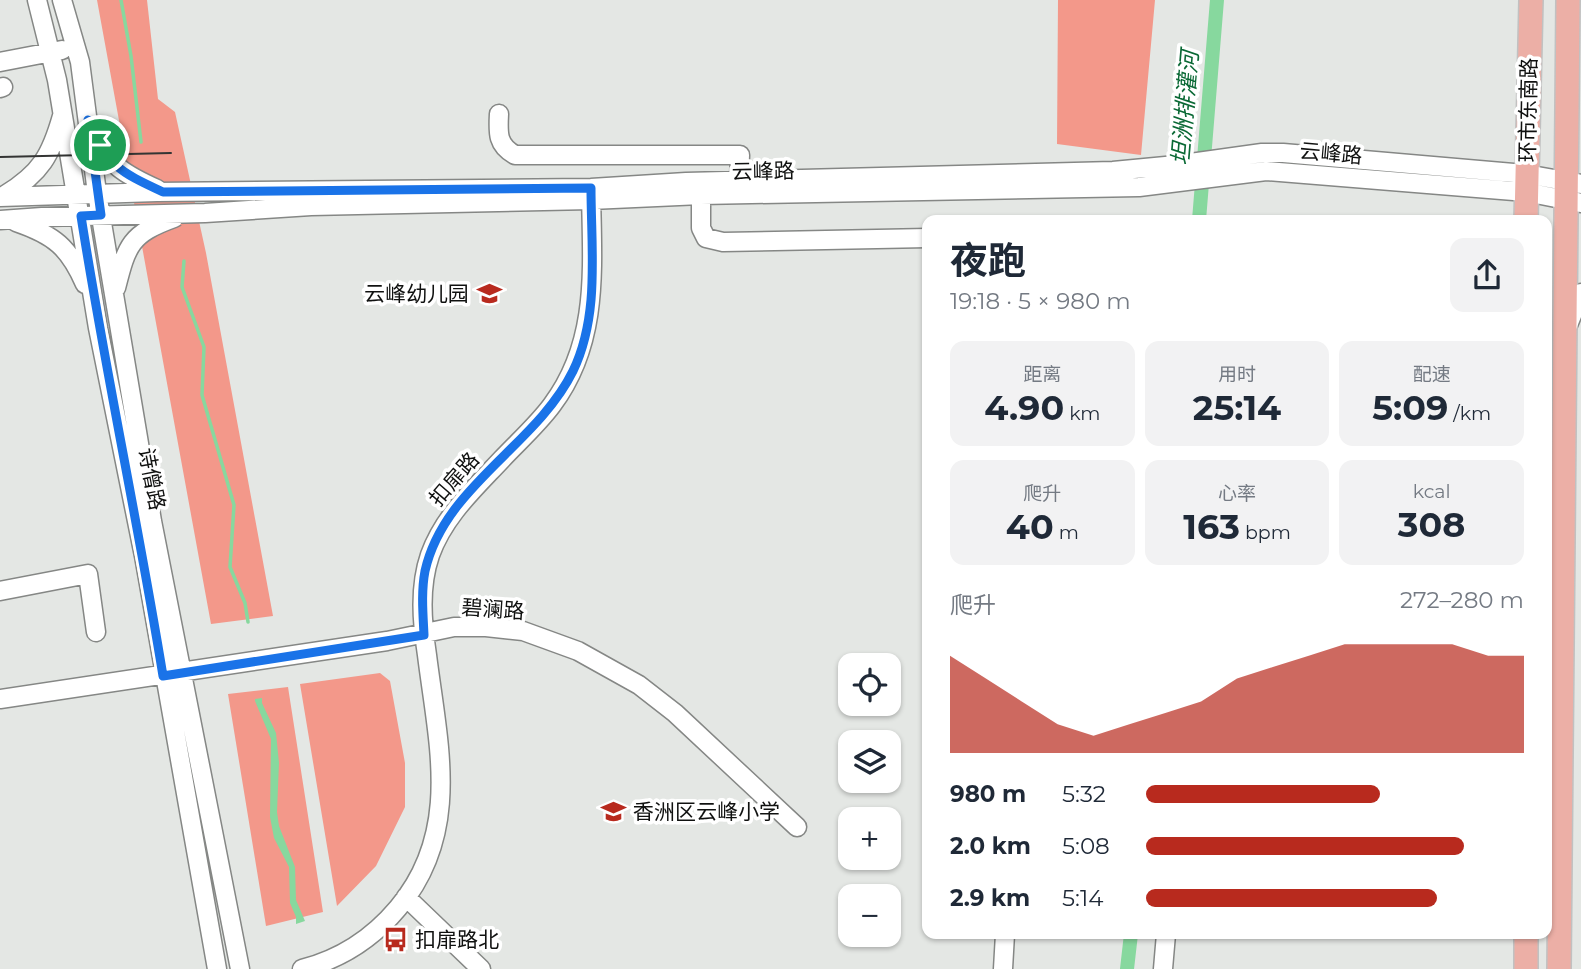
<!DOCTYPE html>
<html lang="zh">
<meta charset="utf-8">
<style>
body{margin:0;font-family:Montserrat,"Noto Sans SC",sans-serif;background:#f2f2f3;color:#1f2937;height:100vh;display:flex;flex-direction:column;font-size:26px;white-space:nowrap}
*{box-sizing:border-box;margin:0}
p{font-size:23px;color:#747a83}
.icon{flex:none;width:38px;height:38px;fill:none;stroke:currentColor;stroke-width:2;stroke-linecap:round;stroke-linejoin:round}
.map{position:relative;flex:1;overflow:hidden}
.drawer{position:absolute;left:922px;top:215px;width:630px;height:724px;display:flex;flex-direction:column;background:#fff;border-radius:14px;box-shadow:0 2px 5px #0004}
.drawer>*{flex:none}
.fabs{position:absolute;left:838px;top:653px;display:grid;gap:14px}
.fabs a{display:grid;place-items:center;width:63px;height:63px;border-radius:14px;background:#fff;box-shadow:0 2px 5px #0004;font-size:35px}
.pin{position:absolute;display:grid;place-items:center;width:60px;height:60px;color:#fff;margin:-30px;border:4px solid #fff;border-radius:50%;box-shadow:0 2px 7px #0007}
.round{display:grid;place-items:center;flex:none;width:74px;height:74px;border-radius:14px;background:#f2f2f3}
.head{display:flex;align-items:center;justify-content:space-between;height:119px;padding:0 28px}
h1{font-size:38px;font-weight:700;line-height:52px}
.figures{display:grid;grid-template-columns:repeat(3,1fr);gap:10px;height:119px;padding:7px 28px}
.figures div{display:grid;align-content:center;border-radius:14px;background:#f2f2f3;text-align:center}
.figures b{font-size:35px;font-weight:700}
.figures small{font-size:19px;font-weight:400}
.figures p{font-size:19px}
.chart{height:196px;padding:14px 28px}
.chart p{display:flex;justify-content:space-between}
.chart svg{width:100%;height:126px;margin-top:7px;fill:#b82a1e;opacity:.7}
ul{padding:0 28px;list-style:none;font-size:23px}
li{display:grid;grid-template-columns:112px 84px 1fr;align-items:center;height:52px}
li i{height:18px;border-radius:9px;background:#b82a1e}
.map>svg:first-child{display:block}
.green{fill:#f3988a}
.water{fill:#87d89e}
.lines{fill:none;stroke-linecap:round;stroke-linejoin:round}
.stream{stroke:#87d89e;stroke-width:3.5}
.canal{stroke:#87d89e;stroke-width:14}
.minor-casing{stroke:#858785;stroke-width:21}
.major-casing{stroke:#c1c1c1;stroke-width:26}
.minor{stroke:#fff;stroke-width:18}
.major{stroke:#ecafa6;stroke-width:23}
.tram{stroke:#343534;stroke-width:2}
.route-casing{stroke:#fff;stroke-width:14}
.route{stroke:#1a73e8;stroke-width:9}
.labels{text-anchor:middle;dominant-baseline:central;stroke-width:7;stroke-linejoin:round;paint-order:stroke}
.street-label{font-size:21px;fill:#101110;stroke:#fff}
.poi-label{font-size:21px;fill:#101110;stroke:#fff;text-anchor:start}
.water-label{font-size:23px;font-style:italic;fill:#0a6935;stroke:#fff}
</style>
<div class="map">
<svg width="1581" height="969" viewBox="0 0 1581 969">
<rect width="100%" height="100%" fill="#e4e7e4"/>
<path class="green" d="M97,0H147L158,99L175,112L206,253L273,616L211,624Z
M1058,0H1155L1141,155L1057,144Z
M380,673L390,681L405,763V807L376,866L337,906L300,684Z
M288,687L323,912L266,926L228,694Z"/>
<path class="water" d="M262,698V703L276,733L279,763L277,812L279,826L295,867L296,900L305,921L296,924V917L290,903L289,867L274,838L270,817L271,739L255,701V699Z"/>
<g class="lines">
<path class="stream" d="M121,0L131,56L141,142
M184,261L182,287L204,347L202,395L234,505L230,567L245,603L248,622"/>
<path class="canal" d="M1199,220L1217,0
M1127,969L1131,934"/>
<defs>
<path id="minor" d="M37,0L57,80L98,328L144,556L217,969
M62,0L80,62L97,193L152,521L240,969
M0,62L62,50
M0,88L3,87
M499,114C498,133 497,145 515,155H740L739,181
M94,132C107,165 126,175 157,189
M5,195C41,173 51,155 62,116
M701,195V228L706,238L723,242L928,238
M0,197L157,192L591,188L686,182L1113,171L1176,165L1262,153H1283L1526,174L1581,184
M0,220L42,217L205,213L311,206L591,200L701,195L1139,187L1266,171L1526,192L1581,203
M16,222C54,235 69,247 85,284
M116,288C127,245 130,234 174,218
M1568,325L1581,293
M0,591L88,574L96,632
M0,699L387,641L454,627H486L523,631L578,651L639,685L675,713L797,827
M406,897L481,969
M302,969C341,959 372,939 398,908C462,832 438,744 427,655C422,622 419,587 430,555C444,516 474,489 502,459C519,441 538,424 552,405C600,341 592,266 591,191
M1003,969L1005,934
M1163,969L1166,934"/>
<path id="major" d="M1526,220L1531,0
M1526,969V934
M1559,969L1568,0"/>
</defs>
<use href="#minor" class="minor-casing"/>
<use href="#major" class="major-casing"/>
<use href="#minor" class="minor"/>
<use href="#major" class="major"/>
<path class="tram" d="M0,157L171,153"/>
</g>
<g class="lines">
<defs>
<path id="route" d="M88,120C108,166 118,171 163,192L591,188C591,249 600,315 573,371C536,446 444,486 425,571C421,592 423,614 424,635L163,676C138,522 105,370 81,216L101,215Z"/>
</defs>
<use href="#route" class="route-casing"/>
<use href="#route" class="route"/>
</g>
<defs>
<symbol id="school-bare" viewBox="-9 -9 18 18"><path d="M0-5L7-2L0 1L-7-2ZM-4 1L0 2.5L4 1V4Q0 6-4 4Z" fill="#b82a1e" stroke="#fff" stroke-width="2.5" paint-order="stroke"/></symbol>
<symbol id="bus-bare" viewBox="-9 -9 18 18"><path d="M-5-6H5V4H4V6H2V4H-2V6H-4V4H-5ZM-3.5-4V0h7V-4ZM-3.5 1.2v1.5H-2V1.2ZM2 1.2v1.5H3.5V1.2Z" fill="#b82a1e" stroke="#fff" stroke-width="2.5" paint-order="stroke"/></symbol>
</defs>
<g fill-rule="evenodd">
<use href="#school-bare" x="472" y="276" width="35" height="35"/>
<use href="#school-bare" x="596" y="794" width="35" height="35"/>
<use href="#bus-bare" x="378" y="922" width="35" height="35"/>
</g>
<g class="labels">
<g class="street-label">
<text transform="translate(1528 110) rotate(-89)">环市东南路</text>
<text transform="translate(1331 153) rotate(5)">云峰路</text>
<text transform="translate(763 171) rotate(-1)">云峰路</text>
<text transform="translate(152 479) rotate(79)">诗僧路</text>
<text transform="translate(454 479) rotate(-49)">扣扉路</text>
<text transform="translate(493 609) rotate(4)">碧澜路</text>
</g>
<g class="poi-label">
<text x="469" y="293" text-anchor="end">云峰幼儿园</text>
<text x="633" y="811">香洲区云峰小学</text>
<text x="415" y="939">扣扉路北</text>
</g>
<g class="water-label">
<text transform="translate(1185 108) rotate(-85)">坦洲排灌河</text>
</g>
</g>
</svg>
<div class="fabs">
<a><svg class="icon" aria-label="locate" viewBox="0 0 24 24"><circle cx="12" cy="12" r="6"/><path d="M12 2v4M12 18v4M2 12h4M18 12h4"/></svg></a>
<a><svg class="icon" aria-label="layers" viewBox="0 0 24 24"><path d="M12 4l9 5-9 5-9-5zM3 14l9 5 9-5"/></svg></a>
<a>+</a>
<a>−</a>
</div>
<div class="pin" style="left:100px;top:145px;background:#1e9e55"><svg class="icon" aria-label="arrive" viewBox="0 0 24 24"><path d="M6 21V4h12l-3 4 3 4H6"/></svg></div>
<section class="drawer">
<div class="head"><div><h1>夜跑</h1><p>19:18 · 5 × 980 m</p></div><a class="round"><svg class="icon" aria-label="share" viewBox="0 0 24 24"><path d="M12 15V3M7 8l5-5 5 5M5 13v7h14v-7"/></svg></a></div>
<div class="figures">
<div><p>距离</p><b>4.90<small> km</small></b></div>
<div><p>用时</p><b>25:14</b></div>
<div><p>配速</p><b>5:09<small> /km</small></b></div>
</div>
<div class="figures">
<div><p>爬升</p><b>40<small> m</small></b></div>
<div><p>心率</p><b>163<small> bpm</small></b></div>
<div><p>kcal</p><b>308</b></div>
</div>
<div class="chart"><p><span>爬升</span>272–280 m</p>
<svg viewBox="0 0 160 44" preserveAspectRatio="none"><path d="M0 44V10L10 18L20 26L30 34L40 38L50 34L60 30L70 26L80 18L90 14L100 10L110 6L120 6L130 6L140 6L150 10L160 10V44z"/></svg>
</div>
<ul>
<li><b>980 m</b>5:32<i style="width:62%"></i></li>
<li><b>2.0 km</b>5:08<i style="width:84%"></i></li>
<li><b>2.9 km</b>5:14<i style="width:77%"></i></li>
</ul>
</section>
</div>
